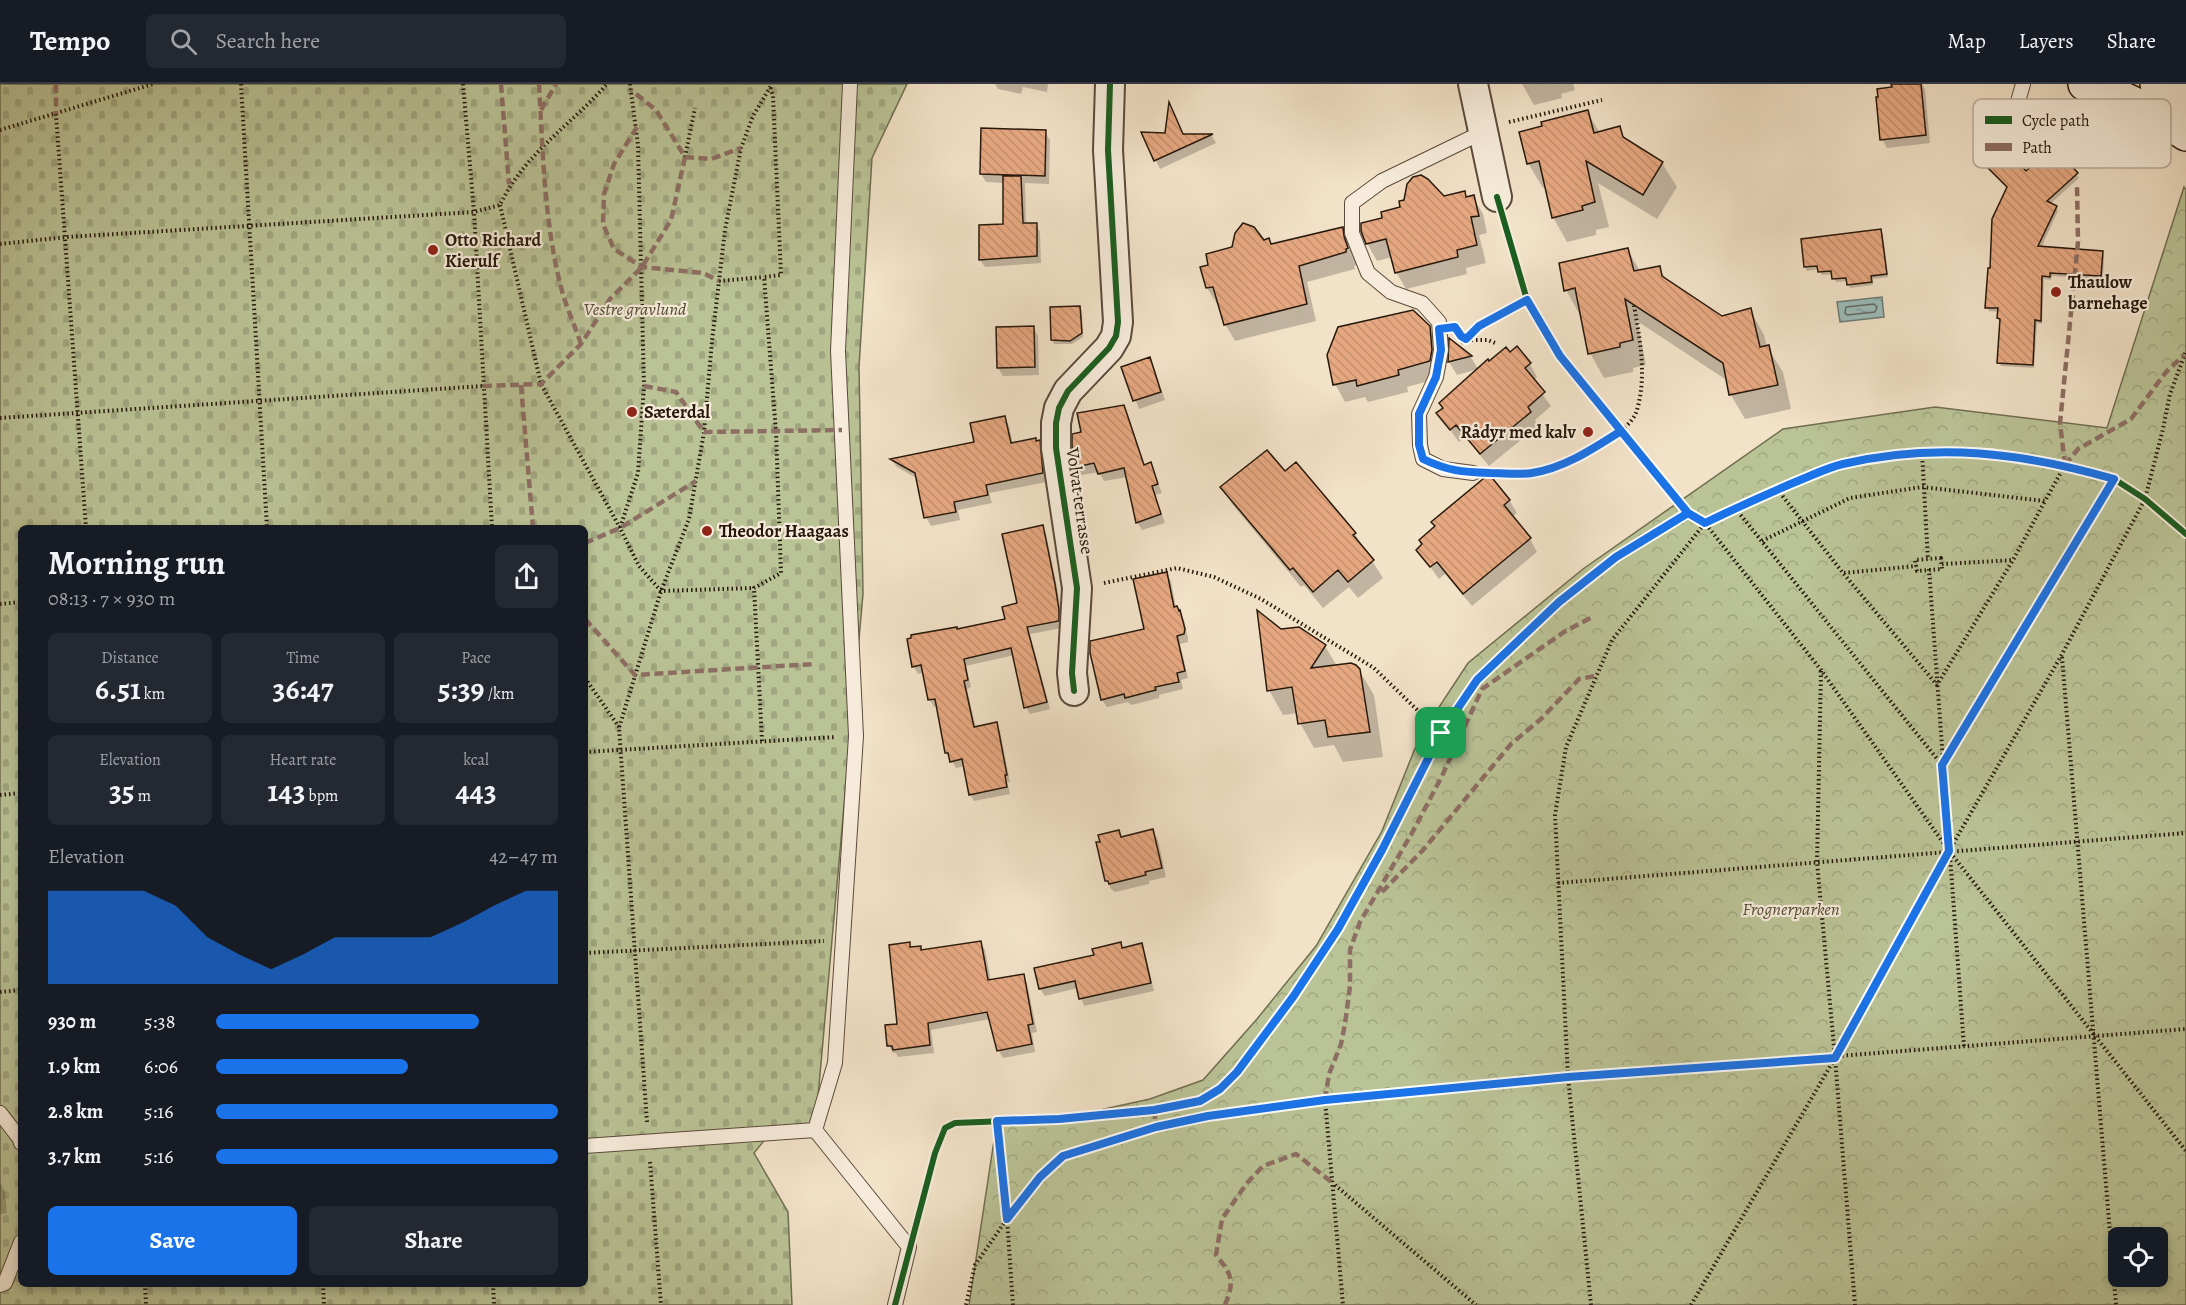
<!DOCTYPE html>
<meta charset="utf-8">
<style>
body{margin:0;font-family:Alegreya,serif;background:#242831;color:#f1f3f6;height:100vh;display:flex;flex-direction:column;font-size:22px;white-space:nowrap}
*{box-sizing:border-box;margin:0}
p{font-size:20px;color:#9ea1a6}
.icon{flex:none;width:33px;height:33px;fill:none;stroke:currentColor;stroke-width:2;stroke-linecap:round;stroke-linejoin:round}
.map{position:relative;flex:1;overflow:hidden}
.side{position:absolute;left:18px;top:441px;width:570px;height:762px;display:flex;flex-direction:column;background:#171b24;border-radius:9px;box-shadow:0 3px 9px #0003}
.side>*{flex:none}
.tools{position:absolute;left:2108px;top:1143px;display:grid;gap:12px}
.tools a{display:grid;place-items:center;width:60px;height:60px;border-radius:9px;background:#171b24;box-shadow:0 3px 9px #0003;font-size:30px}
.pin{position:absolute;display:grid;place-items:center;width:51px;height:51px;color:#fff;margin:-26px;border-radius:12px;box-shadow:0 3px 9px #0006}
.round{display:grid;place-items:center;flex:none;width:63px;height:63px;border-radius:9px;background:#242831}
.headline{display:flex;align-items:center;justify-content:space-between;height:102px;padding:0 30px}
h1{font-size:33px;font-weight:700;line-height:45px}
.metrics{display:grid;grid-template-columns:repeat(3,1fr);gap:9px;height:102px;padding:6px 30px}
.metrics div{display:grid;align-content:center;border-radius:9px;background:#242831;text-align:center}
.metrics b{font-size:30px;font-weight:700}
.metrics small{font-size:16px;font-weight:400}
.metrics p{font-size:16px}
.chart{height:168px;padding:12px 30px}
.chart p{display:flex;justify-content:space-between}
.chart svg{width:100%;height:108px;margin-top:6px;fill:#1a73e8;opacity:.7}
.button{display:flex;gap:12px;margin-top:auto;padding:12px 30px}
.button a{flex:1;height:69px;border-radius:9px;background:#1a73e8;color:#fff;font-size:24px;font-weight:700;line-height:69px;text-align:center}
.button a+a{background:#242831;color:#f1f3f6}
ul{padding:0 30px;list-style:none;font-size:20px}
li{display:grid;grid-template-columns:96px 72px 1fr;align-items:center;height:45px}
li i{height:15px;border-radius:8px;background:#1a73e8}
header{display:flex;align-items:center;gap:36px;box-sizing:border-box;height:84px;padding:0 30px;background:#171b24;border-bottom:2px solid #363941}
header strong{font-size:28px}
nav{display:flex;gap:33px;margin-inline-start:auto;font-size:21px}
.search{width:420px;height:54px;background:#242831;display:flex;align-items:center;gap:15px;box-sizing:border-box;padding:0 21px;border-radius:9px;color:#9ea1a6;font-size:22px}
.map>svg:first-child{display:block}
.cemetery{fill:url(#cemetery-stones);stroke:#706e51;stroke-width:1.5;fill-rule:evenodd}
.park{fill:url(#park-crowns);stroke:#706e51;stroke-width:1.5;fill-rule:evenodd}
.water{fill:url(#water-ripples);stroke:#6d7b75;stroke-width:1.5}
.shadow{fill:#0003}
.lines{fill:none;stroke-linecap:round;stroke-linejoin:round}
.shore{stroke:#626a64;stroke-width:1.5}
.building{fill:url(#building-back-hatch);stroke:#27180c;stroke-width:1.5}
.lane-casing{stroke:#5a4a3b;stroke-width:16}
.street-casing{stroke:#5a4a3b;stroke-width:32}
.secondary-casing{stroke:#27180c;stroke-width:36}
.path{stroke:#27180c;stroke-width:4;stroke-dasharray:1.5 3;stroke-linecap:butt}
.lane{stroke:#f7ecdb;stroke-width:14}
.street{stroke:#f7ecdb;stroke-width:28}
.secondary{stroke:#f7ecdb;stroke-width:33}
.quiet{stroke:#8d6e63;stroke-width:4.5;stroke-dasharray:9 4.5;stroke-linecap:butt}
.cycleway-casing{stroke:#f7ecdb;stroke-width:10}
.cycleway{stroke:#1b5e20;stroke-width:6}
.route-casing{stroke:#fff;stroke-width:12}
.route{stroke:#1a73e8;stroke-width:8}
.poi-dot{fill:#8f2418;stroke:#f7ecdb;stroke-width:2}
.labels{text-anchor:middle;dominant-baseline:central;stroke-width:4.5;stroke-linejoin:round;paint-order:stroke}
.poi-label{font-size:18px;font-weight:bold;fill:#27180c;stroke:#f7ecdb;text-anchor:start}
.park-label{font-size:18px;font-style:italic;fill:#534b35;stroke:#f7ecdb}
.street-label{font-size:18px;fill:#27180c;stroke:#f7ecdb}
.key{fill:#f7ecdb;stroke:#b9ac9d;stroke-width:1.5}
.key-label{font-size:16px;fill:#27180c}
</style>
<header>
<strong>Tempo</strong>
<div class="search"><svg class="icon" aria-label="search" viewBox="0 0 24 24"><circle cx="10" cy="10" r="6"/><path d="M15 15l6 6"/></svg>Search here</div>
<nav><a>Map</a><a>Layers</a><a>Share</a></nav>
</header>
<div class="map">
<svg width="2186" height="1221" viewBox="0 0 2186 1221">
<defs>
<pattern id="cemetery-stones" width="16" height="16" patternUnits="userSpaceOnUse" patternTransform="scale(1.5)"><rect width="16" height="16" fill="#bac396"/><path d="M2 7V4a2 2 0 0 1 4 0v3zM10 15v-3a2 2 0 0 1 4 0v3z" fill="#a0a780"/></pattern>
<pattern id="park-crowns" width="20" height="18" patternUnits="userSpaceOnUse" patternTransform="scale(1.5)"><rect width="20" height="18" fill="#bac396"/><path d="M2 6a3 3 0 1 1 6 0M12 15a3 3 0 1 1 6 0" fill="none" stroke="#a0a780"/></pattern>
<pattern id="water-ripples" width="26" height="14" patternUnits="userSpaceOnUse" patternTransform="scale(1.5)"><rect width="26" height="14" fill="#9cbdbb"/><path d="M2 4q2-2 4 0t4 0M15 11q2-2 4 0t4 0" fill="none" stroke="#86a2a0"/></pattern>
<pattern id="building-back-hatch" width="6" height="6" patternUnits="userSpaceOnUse" patternTransform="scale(1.5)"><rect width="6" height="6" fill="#e6a881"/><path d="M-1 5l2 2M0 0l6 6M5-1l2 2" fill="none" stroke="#c5906e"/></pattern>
</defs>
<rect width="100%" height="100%" fill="#f2e2c8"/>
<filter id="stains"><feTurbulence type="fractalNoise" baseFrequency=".00333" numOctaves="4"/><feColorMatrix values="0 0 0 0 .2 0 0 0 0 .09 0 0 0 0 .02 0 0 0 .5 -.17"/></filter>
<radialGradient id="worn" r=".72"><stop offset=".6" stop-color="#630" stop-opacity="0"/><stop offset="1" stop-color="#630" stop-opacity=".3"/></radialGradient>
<path class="cemetery" d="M0,0H907L872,74L859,283L863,510L815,1046L771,1048L754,1069L788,1128L792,1221H0ZM21,444H585V1200H21Z"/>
<path class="park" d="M2184,103L2186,106V1221H969L997,1037L1059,1035L1150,1015L1203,996L1257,935L1316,862L1382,747L1420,652L1468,579L1583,485L1783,345L1935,323L2107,344ZM2118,1154H2157V1192H2118Z"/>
<path class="water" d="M1882,213L1884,233L1840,238L1837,218Z"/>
<path class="shadow" d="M995,0H1048L1047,8L1023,3L1021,10L998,5Z
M1522,0H1573L1575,6L1561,10L1562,14L1534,21Z
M1893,0H1922L1925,5L1930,59L1887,64L1882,55Z
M1587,28L1600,49L1619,44L1626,57L1662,79L1677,103L1657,135L1598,99L1609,143L1596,146V151L1567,158L1553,133L1546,103L1543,104L1528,79Z
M1173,29L1184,51L1212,52L1216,59L1160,85L1143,50L1166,51Z
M1045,48L1050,56L1049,100L1025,99L1026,141L1036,140L1040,148L1041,179L985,183L980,176V142L1004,141V99L986,98L981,90Z
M2054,64L2079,94L2050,120L2056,123L2058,127L2041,164L2102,168L2104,172L2103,195L2052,192L2051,196L2044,195L2042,240L2037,239L2034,284L2001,282L1999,279L2001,239L1998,234L1999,228L1989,227L1987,223L2008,104L1985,81L2026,89Z
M1464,109L1467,114L1473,113L1483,130L1487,149L1479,151L1486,179L1466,184L1467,190L1406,205L1396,188L1392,173L1377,177L1367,159L1384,135Z
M1342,145L1352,162V170L1357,181L1354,182L1355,185L1307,198L1316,237L1235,257L1225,240L1219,220H1217L1207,204L1202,184L1263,157L1272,161Z
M1881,147L1883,150L1888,193L1872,195L1873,201L1850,204L1848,197L1836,198L1833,190L1822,191L1819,185L1807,187L1805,183L1802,157Z
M1628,166L1640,187L1659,183L1667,197L1722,233L1750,226L1764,251L1767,263L1783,288L1791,325L1745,335L1731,311L1728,297L1637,237L1646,281L1633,284V288L1604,294L1590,269L1582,230L1580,231L1566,206Z
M1080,223L1082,227L1083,253L1072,260H1054L1052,256V224Z
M1033,243L1038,252L1039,291L1003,292L998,284L997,245Z
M1429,243L1439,261V294L1407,303L1408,308L1368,318L1365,313L1345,318L1335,300Z
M1451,257L1471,273L1478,285L1457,291L1449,278Z
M1510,270L1530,280L1537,293L1533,297L1551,322L1535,336L1538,342L1489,382L1465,353L1459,358L1438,329Z
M1149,275L1154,283L1165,316L1139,325L1123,284Z
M1123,322L1128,331L1145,382L1150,380L1162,409L1155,411L1165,439L1142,446L1137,438L1128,393L1104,397L1099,388L1082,391L1077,383L1083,349Z
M1005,334L1009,342L1013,360L1039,358L1044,366L1047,398L989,409L992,419L958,426L960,436L931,442L926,433L918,395L897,383L892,376L976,359Z
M1295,380L1355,450L1383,494L1358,514L1349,503L1323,524L1304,501L1301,503L1232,420L1222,403L1285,389Z
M1509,416L1517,429L1512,433L1530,455L1537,468L1472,522L1445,490L1439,495L1418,466L1436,443Z
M1042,443L1046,450L1058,508L1062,534V544L1030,550L1050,625L1030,630L1026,623L1014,571L966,582L971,603L967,605L976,644L996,640L1000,647L1010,698H1007L1010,710L974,717L970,710L965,682L956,684L947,669L938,622L934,623L930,616L924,588L918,590L914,583L957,547L1007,536L1018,520Z
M1166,490L1171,497L1176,524L1184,536L1188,554V558L1180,560L1188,594L1181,596L1183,605L1159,611V614L1131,621L1128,618L1107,623L1102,616L1145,546Z
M1281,547L1325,562L1337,582L1359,586L1374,611L1383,673L1343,678L1334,661L1314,664L1300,639L1298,629L1283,631L1269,606Z
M1153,747L1158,756L1166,793L1149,797V800L1115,808L1111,805L1107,797L1118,748L1122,754Z
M980,859L985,866L991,897L1023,891L1027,899L1037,948L1032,949L1035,968L1003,974L999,967L990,935L931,946L934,969L898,973L896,969H893L889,962L899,941L909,860L912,865L922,867Z
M1120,860L1123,865L1141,861L1145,868L1154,907L1084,922L1078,904L1045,912L1040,905Z
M0,1098L5,1108L7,1129L0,1130V1142Z"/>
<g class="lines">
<path class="shore" d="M1874,220L1877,223L1875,228L1847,231L1845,229L1846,223Z"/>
</g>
<path class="building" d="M1891,0H1921L1926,51L1880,56L1876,13H1878L1877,5L1892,3Z
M1169,18L1183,50H1213L1154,77L1141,48L1165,49Z
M1588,26L1594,49L1620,42L1623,53L1663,78L1643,111L1586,77L1595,118L1582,122L1583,126L1552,134L1539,77L1527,80L1519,48L1542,42L1541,38Z
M981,44L1046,46L1045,92L980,90Z
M2000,59L2026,87L2054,62L2078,89L2047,117L2057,122L2038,162L2103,167L2101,192L2050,189V193L2042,192L2041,237L2035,236L2033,281L1997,279L2000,235L1997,234L1998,224H1985L1988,184H1990L1992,135L2007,103L1981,77Z
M1421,91L1428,95L1444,112L1465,107L1466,113L1474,111L1479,132L1471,133L1477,161L1457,166L1458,173L1395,189L1386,155L1366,160L1361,147V139L1382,134L1381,128L1400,123L1399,117L1404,116L1407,100L1413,93Z
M1003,92H1021L1023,139H1037V172L979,176V141L1003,140Z
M1243,139L1254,143L1264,156L1269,154L1271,160L1343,143L1344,152L1348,164L1346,165V168L1299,182L1307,220L1224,241L1213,203L1206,204L1200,183L1208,181L1206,170L1232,163L1235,149Z
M1881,145L1887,190L1871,192L1872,198L1847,201L1846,194L1832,195L1831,187L1818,188L1817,182L1804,183L1801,155Z
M1628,164L1634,187L1660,182L1662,192L1722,232L1751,224L1760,263L1769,261L1778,301L1729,311L1723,279L1625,215L1633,256L1620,259V263L1588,270L1575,204L1564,207L1559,179Z
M1080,222L1082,249L1070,257L1051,256L1050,223Z
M1413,226L1430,242L1432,266L1430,277L1398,286L1399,291L1357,302L1356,296L1333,301L1327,271L1338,243Z
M1034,242L1035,283L997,284L996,243Z
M1449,254L1472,272L1448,278Z
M1517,262L1531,279L1525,284L1545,308L1528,323L1531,328L1480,370L1456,341L1450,346L1436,329L1443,324L1439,319L1488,275L1489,277L1506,263L1510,268Z
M1150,273L1161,308L1133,317L1121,283Z
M1124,321L1144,381L1151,378L1158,400L1152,402L1161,430L1136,439L1124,384L1098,390L1094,379L1076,383L1072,363V350L1081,348L1077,329Z
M1005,332L1011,359L1036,354V357L1040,356L1043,389L986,401L988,411L954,418L956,428L924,434L915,389L890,375L974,358L970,339Z
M1267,366L1285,387L1296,378L1356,449L1353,451L1374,476L1348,498L1338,486L1313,508L1293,484L1290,486L1220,403Z
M1489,390L1510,416L1504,421L1531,454L1463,510L1437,478L1430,483L1416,466L1422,460L1419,456L1435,442L1431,438Z
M1043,441L1055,500L1059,526V537L1027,543L1047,618L1024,624L1011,564L964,575L968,596L964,597L974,643L997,638L1007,691H1005L1007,703L969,711L962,675L950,678L948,669H945L935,615L928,616L921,581L912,583L907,555L911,554V551L957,543V545L1005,535L1002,523L1017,519L1002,450Z
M1167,488L1174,523L1177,522L1179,527L1180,526L1185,545L1184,550L1177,552L1185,587L1177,589L1179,598L1155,603L1156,606L1125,614L1124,610L1101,616L1090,569V557L1144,545L1133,495Z
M1257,526L1281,545L1299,543L1326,561L1311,584L1351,579L1356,581L1360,585L1370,648L1328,653L1325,636L1298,640L1292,603L1267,607Z
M1153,745L1162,784L1145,788L1146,791L1109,800L1108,797H1105L1096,758H1100L1098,751L1119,746L1121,753Z
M981,857L988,896L1024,890L1033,940L1028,941L1032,960L997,967L987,928L928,939L930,961L893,966L892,962H887L885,941L897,940L889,861L910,858V863L921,862V866Z
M1121,858L1122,864L1142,859L1151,899L1079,915L1075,897L1039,905L1034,884L1094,871L1092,865Z"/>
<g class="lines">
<defs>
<path id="lane" d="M2008,52L2023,0
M1473,389L1443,385L1423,375L1420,361L1419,330L1436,293L1441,266L1439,238L1422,219L1391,208L1368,189L1352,149V119L1382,97L1483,48
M0,1029L20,1055L21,1059
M815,1046L835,979L856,652L838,267L850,0
M815,1046L909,1163L895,1221
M585,1062L815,1046
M0,1201L5,1199L21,1158"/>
<path id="street" d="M1473,0L1497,113
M1074,607L1072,589L1077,504L1056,364V339L1059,324L1068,307L1109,264L1116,252L1118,238L1108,66L1110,0"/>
<path id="secondary" d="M2085,0C2121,12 2154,28 2186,50
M2157,0L2186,17"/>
</defs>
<use href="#lane" class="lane-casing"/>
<use href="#street" class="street-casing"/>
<use href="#secondary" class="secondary-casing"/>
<path class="path" d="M241,0L267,444
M463,0L474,128L492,444
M630,0L638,61L644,302L638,389L620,444L639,482L661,507L754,504
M56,30L86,444
M1509,38L1602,16
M0,46L153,0
M685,73L695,24
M500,121L541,300L620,444
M0,160L67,153L474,128L500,121C524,70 571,41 607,0
M719,197L764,193
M1467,256H1488L1495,259
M1461,259L1479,242L1527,216
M0,334L483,302
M1922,368L1928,476
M1492,389C1505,389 1520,391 1533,389C1560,383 1630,353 1637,326C1647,291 1640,256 1634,221
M1777,405L1843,489L1937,601L2013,476L2045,417
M1735,424L1942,681L2114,395
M1762,457L1850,414L1922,403L2045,417L2065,381
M1941,474L1942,485L1917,487L1915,476Z
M1942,480L2013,476
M1929,485L1964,963
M1844,489L1916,482
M1104,499L1177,484L1214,493L1261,515L1374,584L1441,649
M0,520L21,518
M2062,573L2116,1221
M1821,587L1817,778L1835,974L1855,1221
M585,594L619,643
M762,657L754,504L781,489L776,348L764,193L781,191L773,12L770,2
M585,668L836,653
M0,711L21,709
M1558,799L2186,749
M585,869L824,857
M0,908L21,906
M1325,1016L1343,1221
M647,1038L619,644L661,507L689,435L704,348L712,257L725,146L741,64L753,32L772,0
M650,1078L661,1221
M1335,1101L1476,1221
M145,1200L146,1221
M323,1200L324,1221
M493,1200L494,1221
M966,1221L975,1181L1007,1135L997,1037
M1013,1221L1007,1135L1040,1093L1063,1072L1105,1057L1156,1043L1208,1032L1325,1016L1568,993L2186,945
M1591,1221L1568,993L1555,731L1566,663L1612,556L1705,439L1821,586L1949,767L2186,1067
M1691,1221L1835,974L1949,767L2061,572L2145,415L2163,345L2170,310L2186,267"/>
<use href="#lane" class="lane"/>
<use href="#street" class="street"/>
<use href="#secondary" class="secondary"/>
<path class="quiet" d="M56,0V30
M501,0L509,100
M539,0C543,69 544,140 562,207C567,225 575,242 581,260
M541,26L556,0
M637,43L614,80L604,110L603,140L614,165L642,183L703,189L719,197
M685,73L711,75L741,64
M521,301L533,444
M483,302L541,300L581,260L610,215L642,183L671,136L685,73L656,26L631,6
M644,302L676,308L704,348L842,346
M2065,381L2060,339L2078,158L2077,101
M2065,381L2078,365L2131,335L2166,288L2184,271
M585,459L620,444L696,397
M585,535L635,591L814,580
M1382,808L1423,766L1511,660L1541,635L1579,595L1596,592
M1325,1016L1329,990L1341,960L1345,940L1350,902V866L1360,838L1412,749L1442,692L1482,605L1564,548L1592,533
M1154,1026L1156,1043
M1225,1221C1235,1196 1232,1191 1216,1171L1222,1135L1247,1099L1263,1082L1296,1070L1334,1100"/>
<defs>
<path id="cycleway" d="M1497,113L1527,216L1560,272L1688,429L1705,439L1777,405L1842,380L1922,368L1990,369L2065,381L2114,395L2145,415L2186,450
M1074,607L1072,589L1077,504L1056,364V339L1059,324L1068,307L1109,264L1116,252L1118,238L1108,66L1110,0
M895,1221L935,1069L945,1044L955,1039L1059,1035L1154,1026L1200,1017L1220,1005L1237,988L1293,913L1339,845L1382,766L1441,649L1477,596L1559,518L1615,473L1688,429"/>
</defs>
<use href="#cycleway" class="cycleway-casing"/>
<use href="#cycleway" class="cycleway"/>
</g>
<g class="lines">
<defs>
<path id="route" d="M1441,649L1382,766L1338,845L1293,913L1237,988L1220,1005L1200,1017L1154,1026L1059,1035L997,1037L1007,1135L1040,1093L1063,1072L1156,1043L1208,1032L1325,1016L1568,993L1835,974L1949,767L1942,681L2114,395C2023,369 1937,358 1843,380C1830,383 1817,389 1805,394C1771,408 1738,423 1705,439L1688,429L1560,272L1527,216L1479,242L1466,255L1461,252L1455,243L1439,245L1441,266L1436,293L1419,330V361L1423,375C1448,387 1462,388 1490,389C1504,389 1519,391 1532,389C1565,384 1594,364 1621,347L1688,429L1616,473L1559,518L1477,596L1441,649"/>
</defs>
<use href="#route" class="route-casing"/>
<use href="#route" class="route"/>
</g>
<g class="poi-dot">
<circle cx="433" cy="166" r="6"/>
<circle cx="2056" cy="208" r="6"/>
<circle cx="632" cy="328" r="6"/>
<circle cx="1588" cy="348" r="6"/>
<circle cx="707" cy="447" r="6"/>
</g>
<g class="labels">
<g class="poi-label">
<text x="445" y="156">Otto Richard<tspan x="445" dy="21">Kierulf</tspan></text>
<text x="2068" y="198">Thaulow<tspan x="2068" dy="21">barnehage</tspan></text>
<text x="644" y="328">Sæterdal</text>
<text x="1576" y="348" text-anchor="end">Rådyr med kalv</text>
<text x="719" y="447">Theodor Haagaas</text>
</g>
<g class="park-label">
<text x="635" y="225">Vestre gravlund</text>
<text x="1791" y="825">Frognerparken</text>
</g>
<g class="street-label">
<text transform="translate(1080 417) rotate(82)">Volvat terrasse</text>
</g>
</g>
<rect x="1973" y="15" width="198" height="69" rx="9" class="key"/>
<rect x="1985" y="32" width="27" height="8" fill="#1b5e20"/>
<rect x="1985" y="59" width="27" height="8" fill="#8d6e63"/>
<g class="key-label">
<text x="2022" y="42">Cycle path</text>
<text x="2022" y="69">Path</text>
</g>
<rect width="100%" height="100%" filter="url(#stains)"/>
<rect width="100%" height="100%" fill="url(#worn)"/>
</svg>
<div class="tools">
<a><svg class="icon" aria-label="locate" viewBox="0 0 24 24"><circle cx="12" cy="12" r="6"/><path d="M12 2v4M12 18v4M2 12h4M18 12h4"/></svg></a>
</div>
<div class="pin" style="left:1441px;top:649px;background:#1e9e55"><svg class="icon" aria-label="arrive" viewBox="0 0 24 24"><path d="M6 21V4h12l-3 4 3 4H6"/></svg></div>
<section class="side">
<div class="headline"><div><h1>Morning run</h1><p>08:13 · 7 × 930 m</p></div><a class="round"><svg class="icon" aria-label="share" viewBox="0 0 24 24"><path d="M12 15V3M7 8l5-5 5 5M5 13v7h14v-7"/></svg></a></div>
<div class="metrics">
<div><p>Distance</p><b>6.51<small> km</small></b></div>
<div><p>Time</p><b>36:47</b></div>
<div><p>Pace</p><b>5:39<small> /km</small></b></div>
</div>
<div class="metrics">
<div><p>Elevation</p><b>35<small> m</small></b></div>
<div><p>Heart rate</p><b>143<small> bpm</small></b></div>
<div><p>kcal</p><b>443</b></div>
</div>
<div class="chart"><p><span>Elevation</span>42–47 m</p>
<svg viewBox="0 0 160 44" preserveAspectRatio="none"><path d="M0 44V6L10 6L20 6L30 6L40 12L50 25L60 32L70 38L80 32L90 25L100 25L110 25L120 25L130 19L140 12L150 6L160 6V44z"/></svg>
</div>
<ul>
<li><b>930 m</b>5:38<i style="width:77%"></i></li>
<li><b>1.9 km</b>6:06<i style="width:56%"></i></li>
<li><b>2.8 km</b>5:16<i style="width:100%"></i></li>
<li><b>3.7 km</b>5:16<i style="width:100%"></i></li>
</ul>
<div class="button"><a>Save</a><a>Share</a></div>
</section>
</div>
